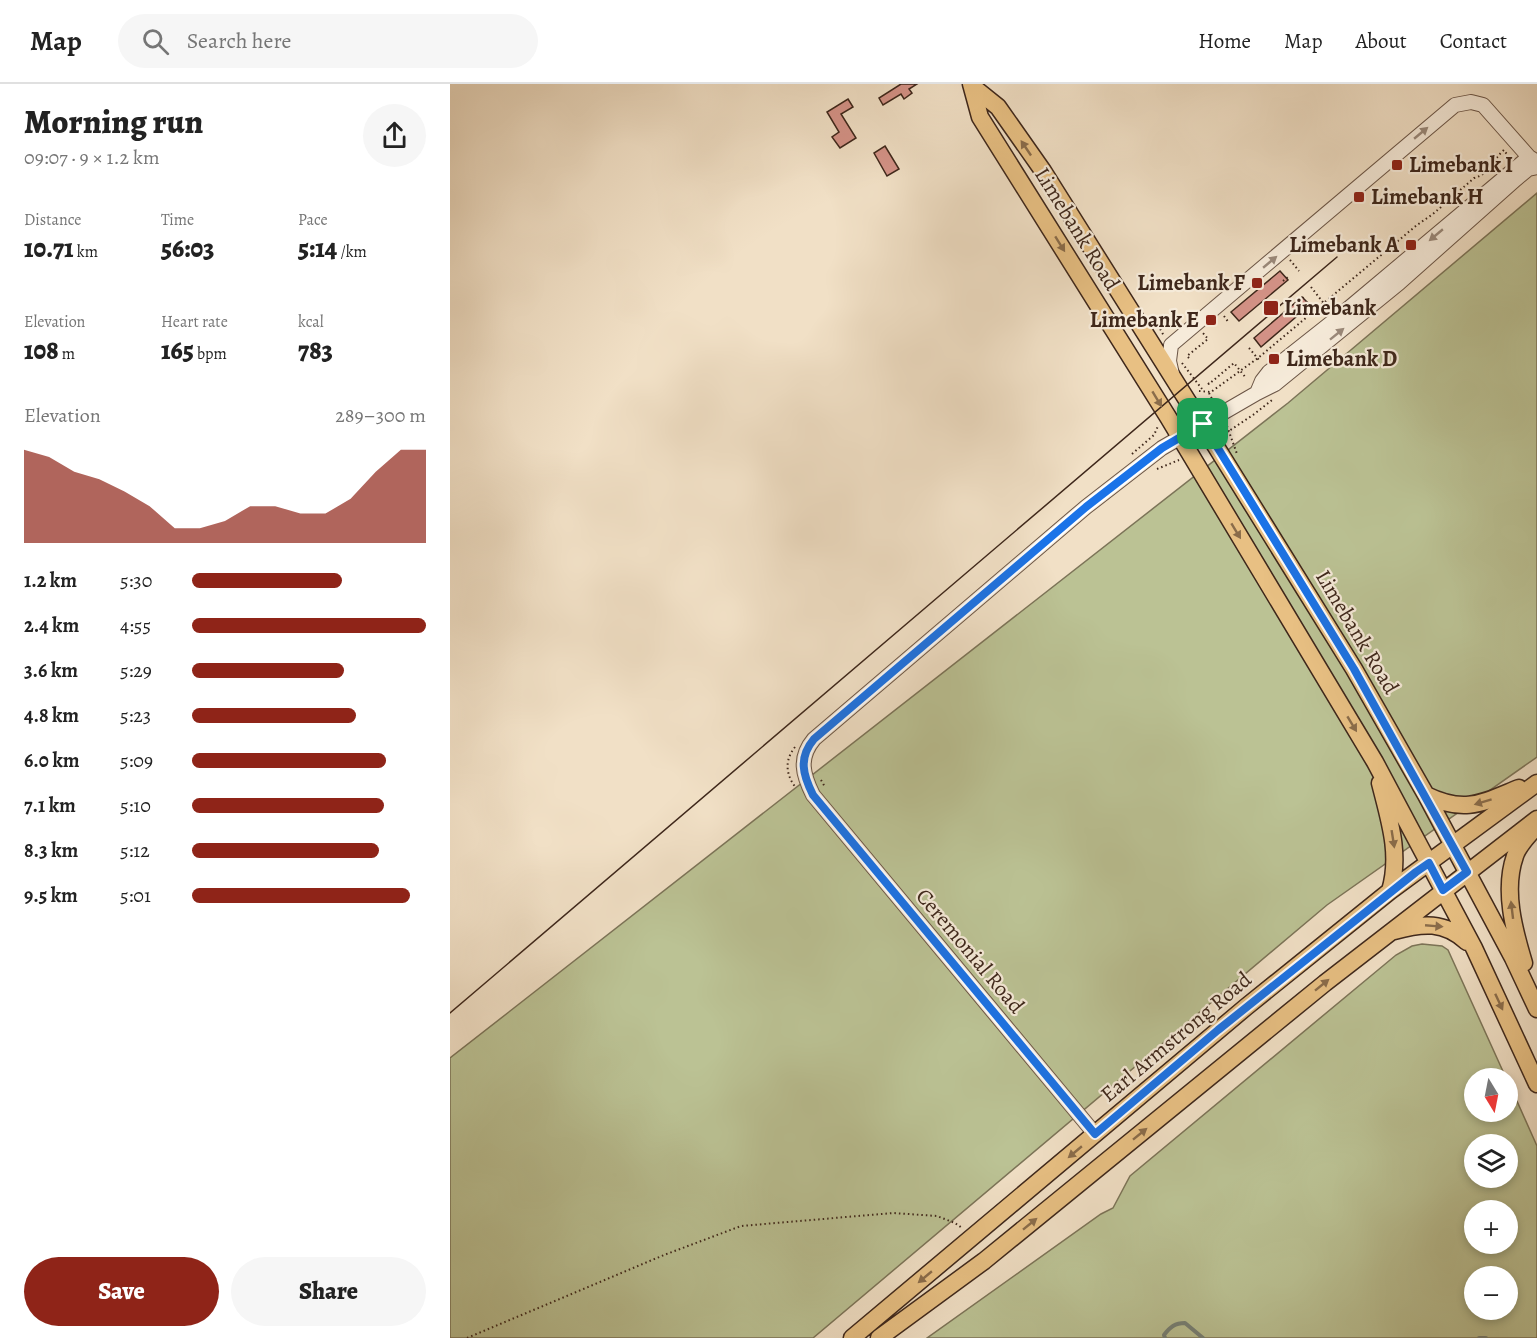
<!DOCTYPE html>
<meta charset="utf-8">
<style>
body{margin:0;font-family:Alegreya,serif;background:#f6f6f6;color:#222;height:100vh;display:flex;flex-direction:column;font-size:22px;white-space:nowrap}
*{box-sizing:border-box;margin:0}
p{font-size:20px;color:#767676}
.icon{flex:none;width:33px;height:33px;fill:none;stroke:currentColor;stroke-width:2;stroke-linecap:round;stroke-linejoin:round}
.map{position:relative;flex:1;overflow:hidden}
.drawer{display:flex;flex-direction:column;background:#fff;width:450px}
.drawer>*{flex:none}
.needle{width:39px;rotate:170deg}
.fabs{position:absolute;left:1014px;top:984px;display:grid;gap:12px}
.fabs a{display:grid;place-items:center;width:54px;height:54px;border-radius:50%;background:#fff;box-shadow:0 3px 9px #0003;font-size:30px}
.pin{position:absolute;display:grid;place-items:center;width:51px;height:51px;color:#fff;margin:-26px;border-radius:12px;box-shadow:0 3px 9px #0006}
.round{display:grid;place-items:center;flex:none;width:63px;height:63px;border-radius:32px;background:#f6f6f6}
.summary{display:flex;align-items:center;justify-content:space-between;height:102px;padding:0 24px}
h1{font-size:33px;font-weight:800;line-height:45px}
.metrics{display:grid;grid-template-columns:repeat(3,1fr);gap:9px;height:102px;padding:6px 24px}
.metrics div{display:grid;align-content:center}
.metrics b{font-size:26px;font-weight:800}
.metrics small{font-size:16px;font-weight:400}
.metrics p{font-size:16px}
.chart{height:168px;padding:12px 24px}
.chart p{display:flex;justify-content:space-between}
.chart svg{width:100%;height:108px;margin-top:6px;fill:#8f2418;opacity:.7}
.primary-button{display:flex;gap:12px;margin-top:auto;padding:12px 24px}
.primary-button a{flex:1;height:69px;border-radius:36px;background:#8f2418;color:#fff;font-size:24px;font-weight:800;line-height:69px;text-align:center}
.primary-button a+a{background:#f6f6f6;color:#222}
ul{padding:0 24px;list-style:none;font-size:20px}
li{display:grid;grid-template-columns:96px 72px 1fr;align-items:center;height:45px}
li i{height:15px;border-radius:8px;background:#8f2418}
header{display:flex;align-items:center;gap:36px;box-sizing:border-box;height:84px;padding:0 30px;background:#fff;border-bottom:2px solid #e0e0e0}
header strong{font-size:28px}
nav{display:flex;gap:33px;margin-inline-start:auto;font-size:21px}
.search{width:420px;height:54px;background:#f6f6f6;display:flex;align-items:center;gap:15px;box-sizing:border-box;padding:0 21px;border-radius:33px;color:#767676;font-size:22px}
main{display:flex;flex:1;min-height:0}
.map>svg:first-child{display:block}
.green{fill:#bbc294;stroke:#7c7458;stroke-width:1.5;fill-rule:evenodd}
.lines{fill:none;stroke-linecap:round;stroke-linejoin:round}
.stream{stroke:#768177;stroke-width:4}
.building{fill:#d59388;stroke:#3e271b;stroke-width:1.5}
.minor-casing{stroke:#6b5546;stroke-width:16}
.major-casing{stroke:#3e271b;stroke-width:19}
.path{stroke:#3e271b;stroke-width:2;stroke-dasharray:1.5 3;stroke-linecap:butt}
.minor{stroke:#f6ebda;stroke-width:14}
.major{stroke:#e8c083;stroke-width:16}
.tram{stroke:#3e271b;stroke-width:1.5}
.oneway{fill:#9a897a}
.oneway2{fill:#8a6c4a}
.route-casing{stroke:#fff;stroke-width:12}
.route{stroke:#1a73e8;stroke-width:8}
.poi-dot{fill:#8f2418;stroke:#f6ebda;stroke-width:2}
.labels{text-anchor:middle;dominant-baseline:central;stroke-width:4.5;stroke-linejoin:round;paint-order:stroke}
.poi-label{font-size:22px;font-weight:bold;fill:#3e271b;stroke:#f6ebda;text-anchor:start}
.street-label{font-size:22px;fill:#3e271b;stroke:#f6ebda}
</style>
<header>
<strong>Map</strong>
<div class="search"><svg class="icon" aria-label="search" viewBox="0 0 24 24"><circle cx="10" cy="10" r="6"/><path d="M15 15l6 6"/></svg>Search here</div>
<nav><a>Home</a><a>Map</a><a>About</a><a>Contact</a></nav>
</header>
<main>
<section class="drawer">
<div class="summary"><div><h1>Morning run</h1><p>09:07 · 9 × 1.2 km</p></div><a class="round"><svg class="icon" aria-label="share" viewBox="0 0 24 24"><path d="M12 15V3M7 8l5-5 5 5M5 13v7h14v-7"/></svg></a></div>
<div class="metrics">
<div><p>Distance</p><b>10.71<small> km</small></b></div>
<div><p>Time</p><b>56:03</b></div>
<div><p>Pace</p><b>5:14<small> /km</small></b></div>
</div>
<div class="metrics">
<div><p>Elevation</p><b>108<small> m</small></b></div>
<div><p>Heart rate</p><b>165<small> bpm</small></b></div>
<div><p>kcal</p><b>783</b></div>
</div>
<div class="chart"><p><span>Elevation</span>289–300 m</p>
<svg viewBox="0 0 160 44" preserveAspectRatio="none"><path d="M0 44V6L10 9L20 15L30 18L40 23L50 29L60 38L70 38L80 35L90 29L100 29L110 32L120 32L130 26L140 15L150 6L160 6V44z"/></svg>
</div>
<ul>
<li><b>1.2 km</b>5:30<i style="width:64%"></i></li>
<li><b>2.4 km</b>4:55<i style="width:100%"></i></li>
<li><b>3.6 km</b>5:29<i style="width:65%"></i></li>
<li><b>4.8 km</b>5:23<i style="width:70%"></i></li>
<li><b>6.0 km</b>5:09<i style="width:83%"></i></li>
<li><b>7.1 km</b>5:10<i style="width:82%"></i></li>
<li><b>8.3 km</b>5:12<i style="width:80%"></i></li>
<li><b>9.5 km</b>5:01<i style="width:93%"></i></li>
</ul>
<div class="primary-button"><a>Save</a><a>Share</a></div>
</section>
<div class="map">
<svg width="1087" height="1254" viewBox="0 0 1087 1254">
<rect width="100%" height="100%" fill="#f1e0c6"/>
<filter id="stains"><feTurbulence type="fractalNoise" baseFrequency=".00333" numOctaves="4"/><feColorMatrix values="0 0 0 0 .2 0 0 0 0 .09 0 0 0 0 .02 0 0 0 .5 -.17"/></filter>
<radialGradient id="worn" r=".72"><stop offset=".6" stop-color="#630" stop-opacity="0"/><stop offset="1" stop-color="#630" stop-opacity=".3"/></radialGradient>
<path class="green" d="M1087,109V673L877,821L363,1254H0V974L838,319Z
M972,860L992,862L998,866L1056,994H1024V1028H1058V997L1087,1062V1254H477L651,1130L663,1124L680,1092L946,871L962,862ZM1024,1060H1058V1094H1024ZM1024,1126H1058V1160H1024ZM1058,1192V1226H1024V1192Z"/>
<g class="lines">
<path class="stream" d="M715,1254L714,1251C720,1243 725,1239 735,1239L753,1254
M1029,1254H1036"/>
</g>
<path class="building" d="M451,0H467L459,5L462,9L454,15L451,10L433,21L429,14Z
M398,15L403,23L391,30L406,54L390,64L382,53L389,48L377,28Z
M435,62L449,85L437,92L424,69Z
M830,187L838,196L789,237L781,228Z
M852,213L860,221L811,263L804,254Z"/>
<g class="lines">
<defs>
<path id="minor" d="M722,290L719,277L721,261L1005,21L1021,18L1033,21L1079,73L1087,78
M807,309L812,297L819,288L886,235L1079,73
M645,1050L363,711C353,691 348,674 364,655L636,423L712,364L807,309L825,300L949,199L1066,95L1078,85L1087,83"/>
<path id="major" d="M521,0L530,33L718,333L925,678L1024,864L1087,1000
M522,2L548,23L593,87L752,340L904,585L976,711L1063,874L1087,925
M930,699C939,735 951,770 940,807
M976,711C1015,730 1032,719 1069,704
M944,847C973,839 994,837 1017,858
M1074,879C1064,846 1053,806 1065,772C1068,762 1076,754 1084,745
M402,1254L796,923L940,807L1087,699
M429,1254L534,1177L875,899L1087,735"/>
</defs>
<use href="#minor" class="minor-casing"/>
<use href="#major" class="major-casing"/>
<path class="path" d="M840,176L849,187
M833,197L838,193
M861,203L879,226
M849,217L854,213
M774,232L779,239
M708,241L714,252
M799,264L809,276
M739,274L737,272L758,255L753,249
M732,279L752,305
M758,299L759,300L784,279L796,294
M749,307L761,308L808,274L967,141L983,130L1024,94C1040,90 1043,75 1054,66L1060,75
M759,309L765,321
M777,342L787,370
M773,351L803,331L822,316
M682,370L704,351L708,342
M707,385L729,376
M345,663C334,677 336,691 346,704
M371,696L375,703
M17,1254L214,1171L291,1142L443,1129L487,1132L505,1139L512,1144"/>
<use href="#minor" class="minor"/>
<use href="#major" class="major"/>
<path class="tram" d="M0,929L887,173"/>
</g>
<defs><path id="oneway-solid" d="M-6-.8H1V-3.2L6.5 0L1 3.2V.8H-6Z" transform="scale(1.5)"/></defs>
<g class="oneway">
<use href="#oneway-solid" transform="translate(971 49) rotate(-40)"/>
<use href="#oneway-solid" transform="translate(986 151) rotate(140)"/>
<use href="#oneway-solid" transform="translate(820 178) rotate(-40)"/>
<use href="#oneway-solid" transform="translate(887 250) rotate(-39)"/>
</g>
<g class="oneway2">
<use href="#oneway-solid" transform="translate(576 64) rotate(-124)"/>
<use href="#oneway-solid" transform="translate(610 160) rotate(58)"/>
<use href="#oneway-solid" transform="translate(707 315) rotate(59)"/>
<use href="#oneway-solid" transform="translate(786 447) rotate(59)"/>
<use href="#oneway-solid" transform="translate(902 640) rotate(59)"/>
<use href="#oneway-solid" transform="translate(1033 718) rotate(163)"/>
<use href="#oneway-solid" transform="translate(943 755) rotate(81)"/>
<use href="#oneway-solid" transform="translate(1062 826) rotate(-97)"/>
<use href="#oneway-solid" transform="translate(984 842) rotate(5)"/>
<use href="#oneway-solid" transform="translate(872 901) rotate(-39)"/>
<use href="#oneway-solid" transform="translate(1049 918) rotate(65)"/>
<use href="#oneway-solid" transform="translate(690 1050) rotate(-39)"/>
<use href="#oneway-solid" transform="translate(625 1068) rotate(140)"/>
<use href="#oneway-solid" transform="translate(580 1140) rotate(-39)"/>
<use href="#oneway-solid" transform="translate(475 1193) rotate(140)"/>
</g>
<g class="lines">
<defs>
<path id="route" d="M753,340L904,585L1017,788L993,806L979,779L966,788L768,946L645,1050L363,711C353,691 348,674 364,655L636,423L712,364Z"/>
</defs>
<use href="#route" class="route-casing"/>
<use href="#route" class="route"/>
</g>
<g class="poi-dot">
<rect x="941" y="75" width="12" height="12" rx="3"/>
<rect x="903" y="107" width="12" height="12" rx="3"/>
<rect x="955" y="155" width="12" height="12" rx="3"/>
<rect x="801" y="193" width="12" height="12" rx="3"/>
<rect x="813" y="216" width="16" height="16" rx="3"/>
<rect x="755" y="230" width="12" height="12" rx="3"/>
<rect x="818" y="269" width="12" height="12" rx="3"/>
</g>
<g class="labels">
<g class="poi-label">
<text x="959" y="81">Limebank I</text>
<text x="921" y="113">Limebank H</text>
<text x="949" y="161" text-anchor="end">Limebank A</text>
<text x="795" y="199" text-anchor="end">Limebank F</text>
<text x="834" y="224">Limebank</text>
<text x="749" y="236" text-anchor="end">Limebank E</text>
<text x="836" y="275">Limebank D</text>
</g>
<g class="street-label">
<text transform="translate(627 145) rotate(58)">Limebank Road</text>
<text transform="translate(907 548) rotate(59)">Limebank Road</text>
<text transform="translate(520 867) rotate(50)">Ceremonial Road</text>
<text transform="translate(726 953) rotate(-40)">Earl Armstrong Road</text>
</g>
</g>
<rect width="100%" height="100%" filter="url(#stains)"/>
<rect width="100%" height="100%" fill="url(#worn)"/>
</svg>
<div class="fabs">
<a><svg class="needle" viewBox="-14 -14 28 28"><path d="M0-13l5 13h-10z" fill="#e53935"/><path d="M0 13l5-13h-10z" fill="#767676"/></svg></a>
<a><svg class="icon" aria-label="layers" viewBox="0 0 24 24"><path d="M12 4l9 5-9 5-9-5zM3 14l9 5 9-5"/></svg></a>
<a>+</a>
<a>−</a>
</div>
<div class="pin" style="left:753px;top:340px;background:#1e9e55"><svg class="icon" aria-label="arrive" viewBox="0 0 24 24"><path d="M6 21V4h12l-3 4 3 4H6"/></svg></div>
</div>
</main>
